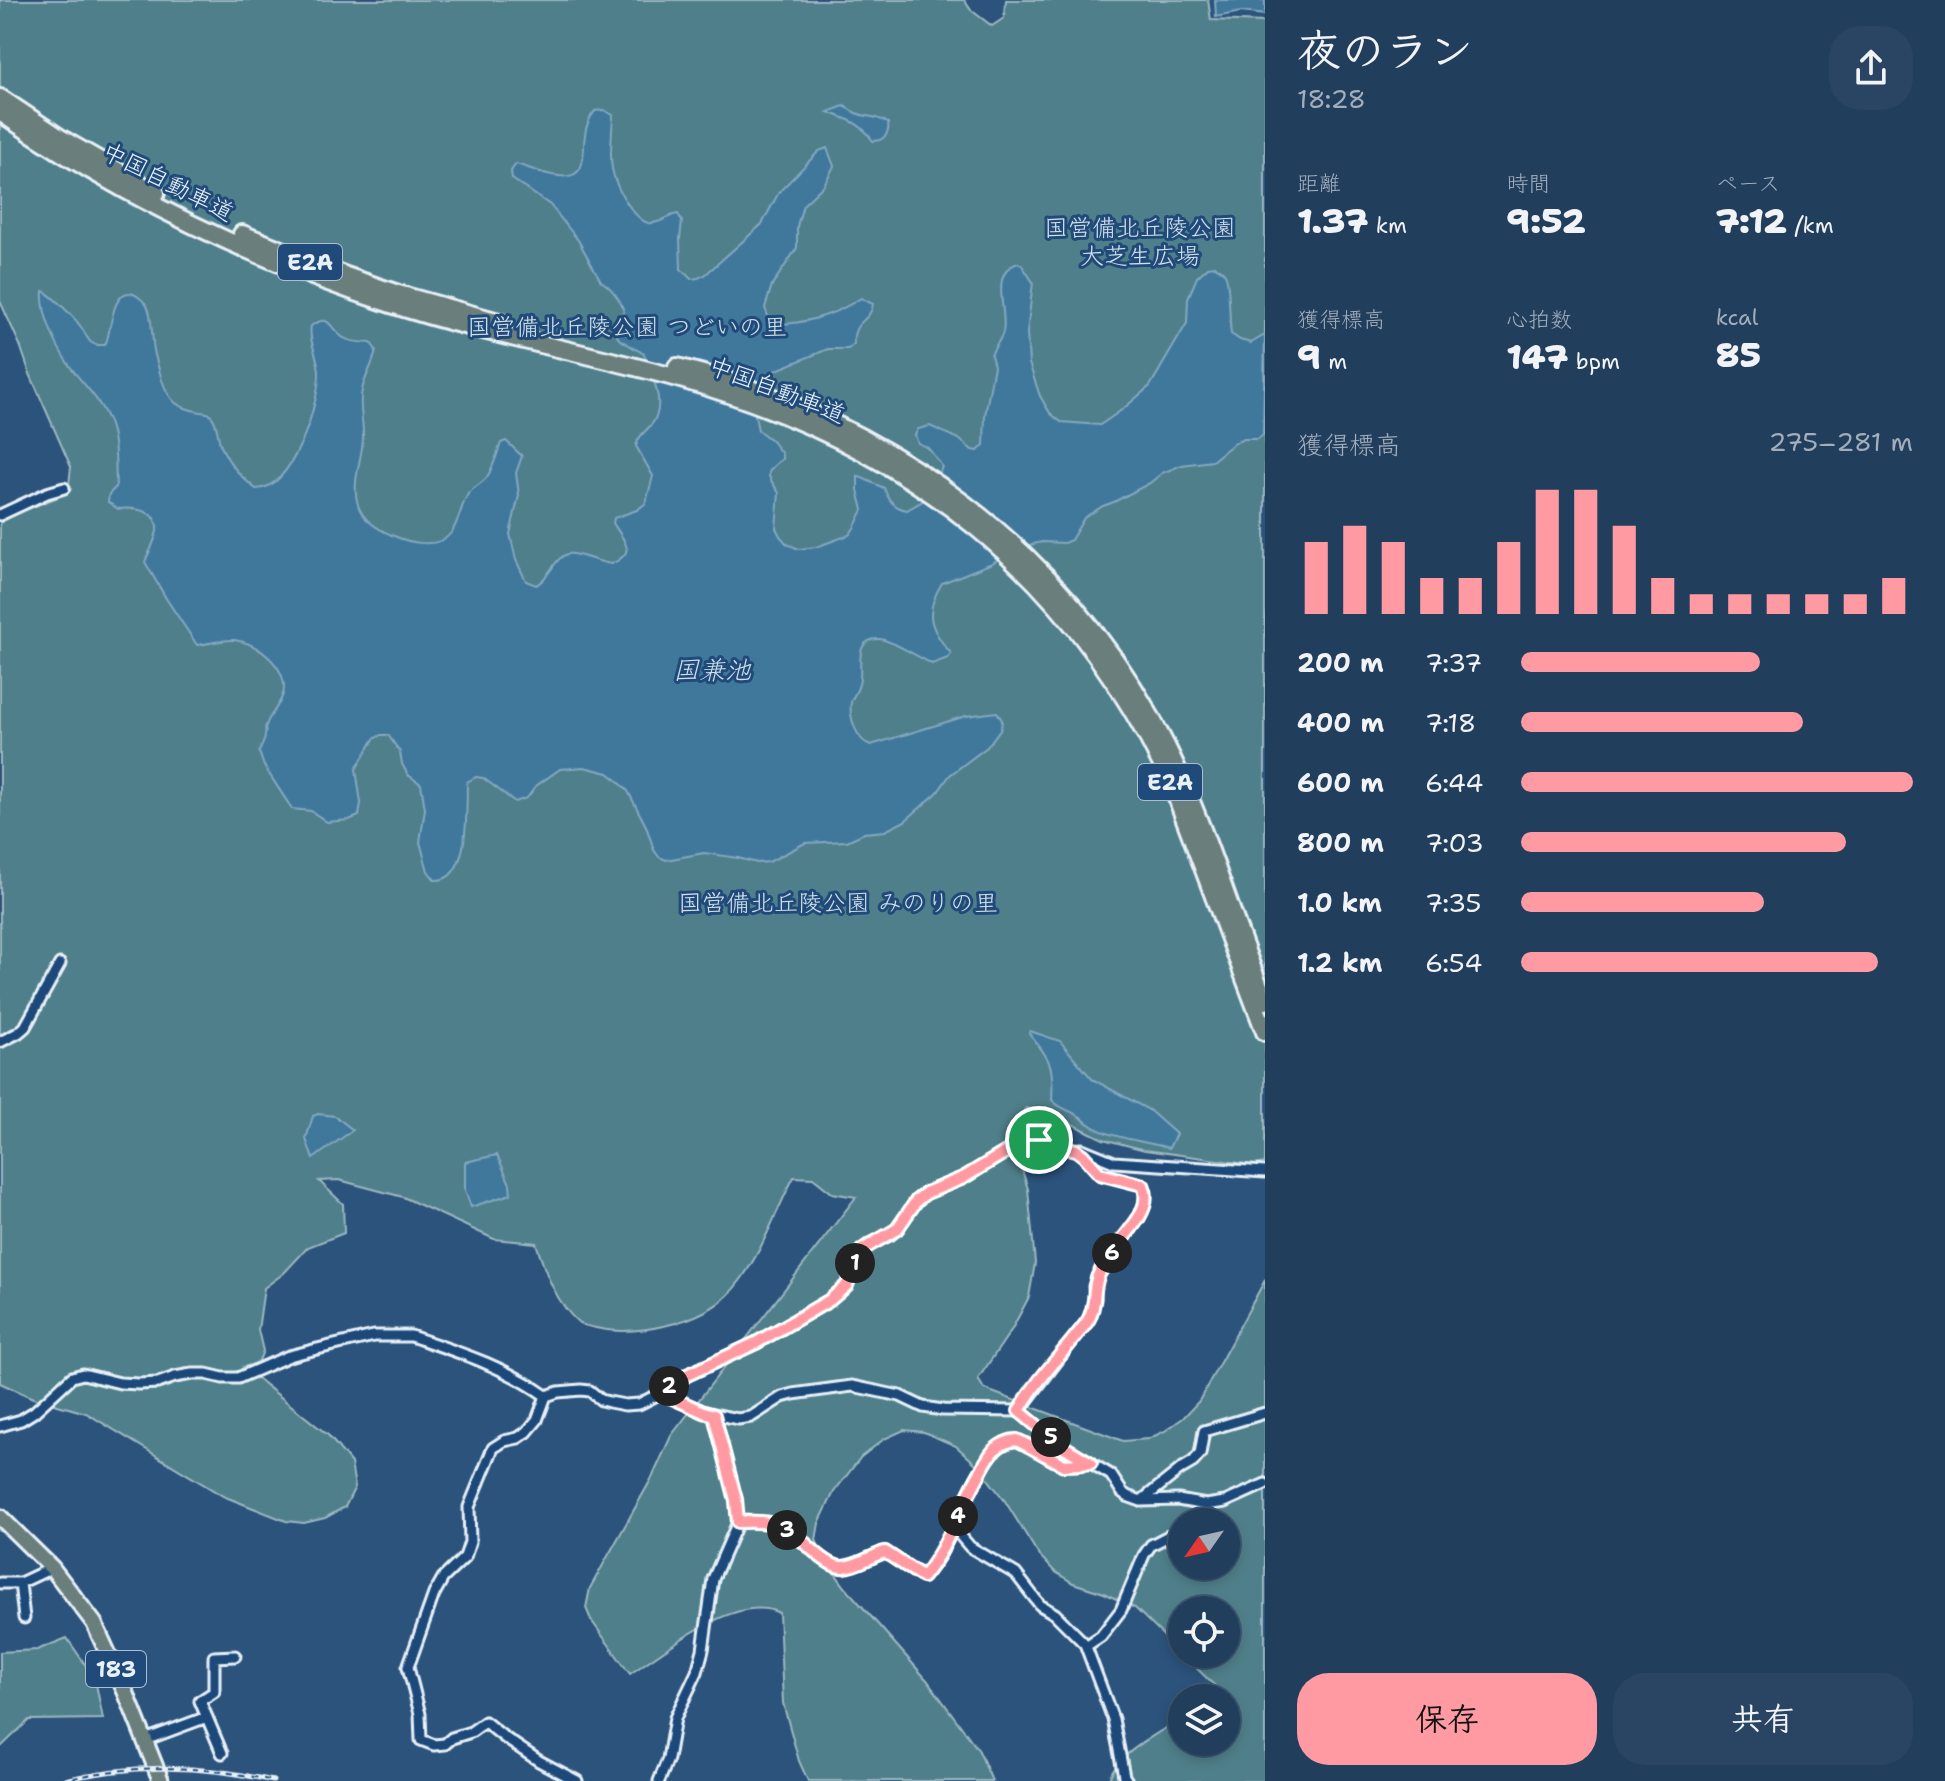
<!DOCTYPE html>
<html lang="ja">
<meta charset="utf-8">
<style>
body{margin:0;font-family:"Shantell Sans","Klee One",sans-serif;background:#294563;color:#f1f3f6;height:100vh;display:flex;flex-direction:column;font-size:30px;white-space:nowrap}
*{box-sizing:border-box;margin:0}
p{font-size:26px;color:#a2aebc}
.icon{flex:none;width:44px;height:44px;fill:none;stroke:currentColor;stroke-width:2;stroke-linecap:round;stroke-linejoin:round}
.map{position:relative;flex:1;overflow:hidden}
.drawer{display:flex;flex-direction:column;background:#213e5d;width:680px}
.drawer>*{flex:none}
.needle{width:52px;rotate:236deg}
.tools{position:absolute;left:1168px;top:1508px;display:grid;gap:16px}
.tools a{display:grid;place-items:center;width:72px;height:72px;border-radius:50%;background:#213e5d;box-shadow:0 4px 12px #0003,0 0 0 2px #3e5772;font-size:40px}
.pin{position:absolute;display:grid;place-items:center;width:68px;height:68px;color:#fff;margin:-34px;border:4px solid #fff;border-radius:50%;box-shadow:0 2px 8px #0007}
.km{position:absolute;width:40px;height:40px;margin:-20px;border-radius:50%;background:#222;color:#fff;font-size:22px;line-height:40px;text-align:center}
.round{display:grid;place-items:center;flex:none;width:84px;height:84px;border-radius:32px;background:#294563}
.overview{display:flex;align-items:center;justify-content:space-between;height:136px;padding:0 32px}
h1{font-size:44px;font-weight:800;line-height:60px}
.stats{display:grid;grid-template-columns:repeat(3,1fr);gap:12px;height:136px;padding:8px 32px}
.stats div{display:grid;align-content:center}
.stats b{font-size:34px;font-weight:800}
.stats small{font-size:22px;font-weight:400}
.stats p{font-size:22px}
.chart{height:224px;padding:16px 32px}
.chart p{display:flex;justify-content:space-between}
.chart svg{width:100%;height:144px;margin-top:8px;stroke:#ff9aa2;stroke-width:6}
.primary-button{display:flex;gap:16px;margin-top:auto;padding:16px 32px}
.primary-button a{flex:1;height:92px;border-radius:32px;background:#ff9aa2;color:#111;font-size:32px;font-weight:800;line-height:92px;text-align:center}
.primary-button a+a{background:#294563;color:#f1f3f6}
ul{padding:0 32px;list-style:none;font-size:26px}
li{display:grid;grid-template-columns:128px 96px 1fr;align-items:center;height:60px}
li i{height:20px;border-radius:10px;background:#ff9aa2}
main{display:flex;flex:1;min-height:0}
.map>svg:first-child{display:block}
.green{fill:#4f7f8a;stroke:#9cb8c1;stroke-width:2;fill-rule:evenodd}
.water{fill:#40789c;stroke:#83a8c1;stroke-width:2}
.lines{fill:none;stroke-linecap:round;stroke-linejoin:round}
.minor-casing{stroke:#e8f1f8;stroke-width:15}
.trunk-casing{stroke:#e8f1f8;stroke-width:20}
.motorway-casing{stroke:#e8f1f8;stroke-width:22}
.minor{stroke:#1f4a7a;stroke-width:9}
.trunk{stroke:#6b7f7c;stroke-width:14}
.motorway{stroke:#6b7f7c;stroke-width:16}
.rail-casing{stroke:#e8f1f8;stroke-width:5}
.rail{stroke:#1f4a7a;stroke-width:2;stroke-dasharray:6;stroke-linecap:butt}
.route-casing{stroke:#fff;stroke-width:16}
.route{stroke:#ff9aa2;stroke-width:10}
.labels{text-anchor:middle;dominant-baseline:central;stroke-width:6;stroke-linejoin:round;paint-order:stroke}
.shield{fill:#1f4a7a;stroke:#acbfd2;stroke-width:2}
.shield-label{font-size:22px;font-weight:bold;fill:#e8f1f8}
.street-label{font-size:24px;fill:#e8f1f8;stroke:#1f4a7a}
.park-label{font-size:24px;fill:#d1e0e8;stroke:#1f4a7a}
.water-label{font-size:26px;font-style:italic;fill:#cfdfea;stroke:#1f4a7a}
</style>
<main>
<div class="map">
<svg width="1265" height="1781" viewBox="0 0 1265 1781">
<rect width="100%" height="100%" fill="#2c537c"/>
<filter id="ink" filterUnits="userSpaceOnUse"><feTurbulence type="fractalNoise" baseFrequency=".0125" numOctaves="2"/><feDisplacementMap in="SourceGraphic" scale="16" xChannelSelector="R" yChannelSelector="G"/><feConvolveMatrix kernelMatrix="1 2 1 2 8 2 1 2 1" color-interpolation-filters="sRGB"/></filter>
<g filter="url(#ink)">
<path class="green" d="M0,0H964L971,10L992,26L1004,18L1006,0H1208L1211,20L1265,22V1163L1254,1165L1145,1150L1103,1139L1058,1117L1026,1108L1009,1128L1028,1189L1035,1263L1029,1297L1012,1329L978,1379L984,1389L1123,1441L1148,1439L1165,1431L1183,1418L1199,1401L1265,1280V1781H1109C1112,1756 1162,1731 1182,1718V1742H1226V1698H1214L1221,1692L1182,1654H1226V1610H1182V1654L1135,1608L1104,1593L1073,1583L1054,1571L1038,1554L1005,1501L977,1465L956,1446L924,1432L904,1430L884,1439L861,1457L834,1492L819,1523L816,1540L824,1558L845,1587L927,1680L979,1751L992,1781H808L799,1761L783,1703L779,1613C737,1592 664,1651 630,1674L591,1620L586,1608L590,1588L653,1476L671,1436L856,1197L832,1193L813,1178L794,1177C773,1216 760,1261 729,1294C701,1323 635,1337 596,1328C590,1327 584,1326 579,1323C556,1303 545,1272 536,1243L494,1239L403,1197L339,1180L319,1181L343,1204L344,1233L308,1247L284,1273L264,1288L258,1330L263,1351L258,1363L243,1367L328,1435L351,1463L355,1487L345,1507L325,1518L304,1523L286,1521L223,1496L86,1413L33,1398L0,1383V523L13,515L68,493L71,467L30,374L20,345L0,301ZM1182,1522H1226V1566H1182Z
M67,1638L95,1679L103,1719L29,1720L0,1748V1652L37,1650Z"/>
<path class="water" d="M1215,0H1265V15L1241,12L1216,17Z
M844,106C848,108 851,111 856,113C868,118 876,115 888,123C890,134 883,141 873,141C860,122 849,120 828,112Z
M604,110L613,115C611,155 605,172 629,206C634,213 640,221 648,223C659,225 668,215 678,214L682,221L680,239L681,269L691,279L698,278L705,275L762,224L779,192L819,151L827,148L834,166L824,185L803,205L797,226V248L772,285L765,308L771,324C803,325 835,315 861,298L873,304C871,322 851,321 854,344L848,349H828L774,371L761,385L755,416L758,430L771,440L782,454V459C762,474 768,475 779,493L776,528L780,536L787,544L799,549L816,547L849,535L854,528L863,510L858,490V476L884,488C889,501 893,507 907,510L933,495L942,466L928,448L918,443L915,435L918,429L930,426L959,439L972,450L978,451L984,445L985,415L994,366L991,355C994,347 1001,340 1003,332C1008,310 988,273 1018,263L1021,264L1033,282L1027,333L1029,363L1040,396L1050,413L1061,422L1100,425L1123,409L1150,386L1187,323L1188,298L1197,277L1208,267L1215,266C1219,268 1223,271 1225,274C1230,281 1229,321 1231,334L1240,340L1251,343L1265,335L1263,435L1258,439H1243L1233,444L1212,461L1182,465L1162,473L1150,483L1114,502L1103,506L1084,518L1071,540L1064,543L1042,542L1016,548L992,563L942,583C924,612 929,628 950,652L951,654L948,658L932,664C920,658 891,640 880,639C851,638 864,668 859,684C858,690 853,696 851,702C849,716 856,741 871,745L966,716L997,712L1002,720L1001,728L987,747L950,775L937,793L905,821L885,831L864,833L847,841L805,843L769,862L757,863L738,858L704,853L666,860L659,857L654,850L646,826L628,791L617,780L608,773L584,767L560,769L536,786L527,798L515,802L483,778L476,777L467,782C466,806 471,882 435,880L428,871L420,842L425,809L421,784L408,775L402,764L400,752L388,735H381L374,739L356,769L361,803L359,816L349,820L327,822L311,811L292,809L264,766L259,752C261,747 265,741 265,735C267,725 263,732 267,723C272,711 283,702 284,689C285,665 256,642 234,640C223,639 208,644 197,645L167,600L145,562C149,552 155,542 157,531C159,510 134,507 118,509L108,502L109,494L116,487C115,465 117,441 108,420C97,395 84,386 69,365C56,346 41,314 43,291C51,294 75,318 81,327C85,332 87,340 92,343C96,346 101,345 105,345C111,336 111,293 129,293C135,293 146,302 148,308C152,315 152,340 154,350C156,360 159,370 162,380C170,403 178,408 201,412C207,413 209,412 212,417C218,424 217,437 221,446C228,462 242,478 256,489C293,489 318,405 319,375C320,358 308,343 311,326C332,312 329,330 344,338C352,343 362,342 371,343L376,350C374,363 365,376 362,390C358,408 364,421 363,438C362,461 351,481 358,505C363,521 379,530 394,536C410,543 439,549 451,533C459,522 461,505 468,494C473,487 482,484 487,477C493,468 497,454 501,443L506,441L522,456L516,473L519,495L510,534L516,560L526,581L536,585C550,579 556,551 573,554C586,556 598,562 611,564C639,552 623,540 613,523L614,518L637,510L646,503L653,476L636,446C639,435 644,433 651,425C668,405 651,375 644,354L619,339L617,335C620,329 625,321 624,315C624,303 611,287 601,281L578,240L550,205L512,179L511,171L516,164C530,168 545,175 559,176C589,180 582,152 585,135C586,126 589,118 595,111Z
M1030,1031L1060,1041L1092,1079L1149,1110L1176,1134L1169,1148C1145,1141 1108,1138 1089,1124C1085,1122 1083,1118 1079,1116C1070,1110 1060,1109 1052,1100C1054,1065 1051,1060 1029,1034Z
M318,1114L335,1116L353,1130L313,1159L306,1139L313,1116Z
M497,1155L510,1184L511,1194L471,1207L465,1190V1162Z"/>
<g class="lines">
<defs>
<path id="minor" d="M0,515L47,493L64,488
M0,1042L18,1033L25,1027L60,964
M661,1393L704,1412L738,1419L751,1417L782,1397L793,1394L852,1386L900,1396L923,1407L943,1410L1019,1411L1059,1444L1111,1475L1122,1492L1127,1496L1141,1501L1178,1500L1206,1505L1225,1502L1265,1484
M1019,1411L1089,1319L1095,1299L1094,1286L1097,1277L1139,1218L1145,1204L1146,1193L1143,1185L1100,1174L1083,1155L1076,1150L1082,1149L1114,1162L1265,1172
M0,1426L21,1420L34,1412L72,1377L83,1374L120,1383L139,1384L158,1383L175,1377L192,1374H206L223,1378H238L289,1356L317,1349L374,1336H411C458,1352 506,1367 546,1396
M1141,1501L1181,1469L1193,1462L1200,1454L1204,1431L1265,1413
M738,1522C757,1521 774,1521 792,1533C805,1541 827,1568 843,1567C858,1566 871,1556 885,1552L923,1577C929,1570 936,1561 941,1553C955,1528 983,1445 1012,1440C1024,1438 1048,1460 1061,1464C1071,1467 1081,1464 1091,1463
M1192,1522L1203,1515L1213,1504
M953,1527L970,1547L1016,1574L1040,1605L1055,1614L1085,1644L1113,1719L1124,1776L1127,1781
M0,1583H20L52,1568
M20,1583L24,1618
M1086,1646L1101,1636L1121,1610L1144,1555L1151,1545L1182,1529
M145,1740L207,1717
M222,1753L200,1701L214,1692V1657L235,1656
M577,1781L539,1761L505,1738L485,1722L471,1732L452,1738L445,1744L434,1745L421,1740L420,1714L408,1667L434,1594L443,1578L465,1557L470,1542L469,1507L493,1448L504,1441L518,1438L527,1432L537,1420L546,1396L558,1392L581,1390L590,1391L601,1400L609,1402L625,1405L639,1404L661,1393L687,1375L756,1343L830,1300L841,1291L847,1285L857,1257L862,1250L868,1245L890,1235L897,1229L917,1200L926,1193L963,1178L1024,1141L1031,1139L1076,1150
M659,1781L668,1759L675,1718L697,1672L703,1650L713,1579L738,1522L736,1500L714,1415"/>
<path id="trunk" d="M0,1517L52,1568L94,1623L126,1693L161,1781"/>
<path id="motorway" d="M0,98L60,138L156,193
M0,112C119,195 253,259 391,304C487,335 587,352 684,380C911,445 1075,573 1174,790L1265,1032
M242,234L343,275L398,294L499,322
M677,367C887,420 1070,552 1167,748C1207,829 1231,917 1265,1001"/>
</defs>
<use href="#minor" class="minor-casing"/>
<use href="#trunk" class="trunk-casing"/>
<use href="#motorway" class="motorway-casing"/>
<use href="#minor" class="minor"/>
<use href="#trunk" class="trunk"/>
<use href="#motorway" class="motorway"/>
<defs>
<path id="rail" d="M61,1781C130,1763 204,1765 273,1781"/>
</defs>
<use href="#rail" class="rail-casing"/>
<use href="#rail" class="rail"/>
</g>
</g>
<g class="lines" filter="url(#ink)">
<defs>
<path id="route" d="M1031,1139L1076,1150L1083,1155L1100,1174L1143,1185C1153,1208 1131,1227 1119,1244C1112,1252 1107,1261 1101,1270C1091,1286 1098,1306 1087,1322C1066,1350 1035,1381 1019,1411L1059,1444L1091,1463L1064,1465L1017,1440C1008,1441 1001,1444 994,1450C987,1458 983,1468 978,1477C959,1511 947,1547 923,1577L885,1552C871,1556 858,1566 843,1567C827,1568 805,1541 792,1532C775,1521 757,1521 738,1522L736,1500L714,1415L704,1412L661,1393L687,1375L756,1343L830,1300L847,1285L857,1257L862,1250L897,1229L917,1200L926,1193L963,1178L1024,1141Z"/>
</defs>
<use href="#route" class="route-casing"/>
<use href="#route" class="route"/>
</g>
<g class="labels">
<g class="shield">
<rect x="278" y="244" width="64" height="36" rx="6"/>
<rect x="1138" y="764" width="64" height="36" rx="6"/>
<rect x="86" y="1651" width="60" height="36" rx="6"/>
</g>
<g class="shield-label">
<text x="310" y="262">E2A</text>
<text x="1170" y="782">E2A</text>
<text x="116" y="1669">183</text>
</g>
<g class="street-label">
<text transform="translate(168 182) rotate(27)">中国自動車道</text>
<text transform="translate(777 390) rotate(21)">中国自動車道</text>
</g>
<g class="park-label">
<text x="1140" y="228">国営備北丘陵公園<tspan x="1140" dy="28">大芝生広場</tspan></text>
<text x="627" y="327">国営備北丘陵公園 つどいの里</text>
<text x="838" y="903">国営備北丘陵公園 みのりの里</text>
</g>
<g class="water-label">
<text x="712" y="669">国兼池</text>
</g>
</g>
</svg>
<div class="tools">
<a><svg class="needle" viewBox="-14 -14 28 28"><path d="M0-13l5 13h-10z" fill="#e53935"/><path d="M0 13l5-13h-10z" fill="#a2aebc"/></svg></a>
<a><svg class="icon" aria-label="locate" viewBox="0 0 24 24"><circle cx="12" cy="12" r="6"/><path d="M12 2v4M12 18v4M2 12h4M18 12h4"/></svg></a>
<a><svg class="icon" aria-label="layers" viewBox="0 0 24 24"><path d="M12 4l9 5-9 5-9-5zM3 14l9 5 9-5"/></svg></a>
</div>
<div class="pin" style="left:1039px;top:1140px;background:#1e9e55"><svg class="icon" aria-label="arrive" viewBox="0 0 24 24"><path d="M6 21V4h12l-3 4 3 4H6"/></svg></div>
<b class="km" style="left:855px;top:1263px">1</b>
<b class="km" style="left:669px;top:1386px">2</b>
<b class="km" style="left:787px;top:1530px">3</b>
<b class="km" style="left:958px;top:1516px">4</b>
<b class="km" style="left:1051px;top:1437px">5</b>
<b class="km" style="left:1112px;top:1253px">6</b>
</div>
<section class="drawer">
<div class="overview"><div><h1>夜のラン</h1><p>18:28</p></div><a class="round"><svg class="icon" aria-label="share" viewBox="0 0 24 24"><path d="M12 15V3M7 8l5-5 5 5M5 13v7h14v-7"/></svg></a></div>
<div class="stats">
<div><p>距離</p><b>1.37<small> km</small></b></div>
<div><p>時間</p><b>9:52</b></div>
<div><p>ペース</p><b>7:12<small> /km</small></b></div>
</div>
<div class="stats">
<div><p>獲得標高</p><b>9<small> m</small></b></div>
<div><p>心拍数</p><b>147<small> bpm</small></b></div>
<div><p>kcal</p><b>85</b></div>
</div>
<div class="chart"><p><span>獲得標高</span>275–281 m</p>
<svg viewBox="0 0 160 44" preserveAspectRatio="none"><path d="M5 44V22M15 44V17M25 44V22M35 44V33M45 44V33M55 44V22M65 44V6M75 44V6M85 44V17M95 44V33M105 44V38M115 44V38M125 44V38M135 44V38M145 44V38M155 44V33"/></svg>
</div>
<ul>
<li><b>200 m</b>7:37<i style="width:61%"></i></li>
<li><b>400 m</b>7:18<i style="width:72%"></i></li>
<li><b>600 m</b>6:44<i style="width:100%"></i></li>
<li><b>800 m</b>7:03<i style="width:83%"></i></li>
<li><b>1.0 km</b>7:35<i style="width:62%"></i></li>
<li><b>1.2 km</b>6:54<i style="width:91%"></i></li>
</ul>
<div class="primary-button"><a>保存</a><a>共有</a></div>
</section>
</main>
